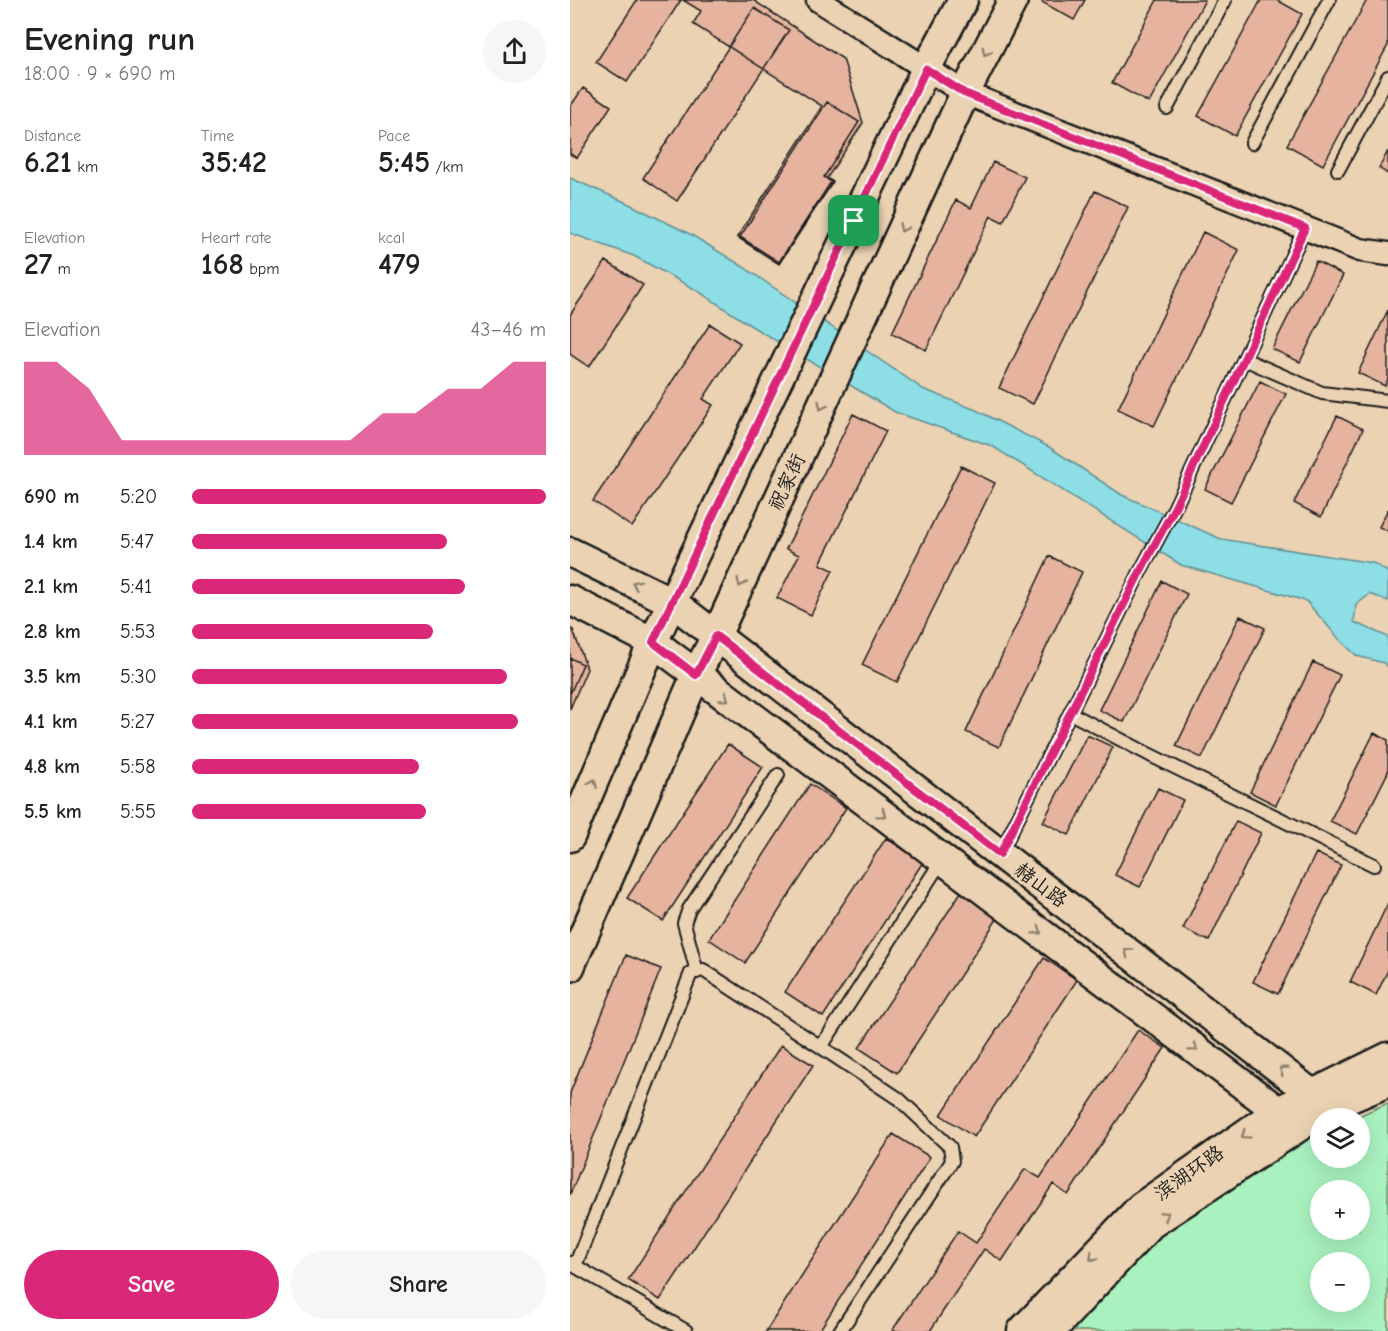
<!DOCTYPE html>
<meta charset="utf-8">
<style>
body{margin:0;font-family:"Comic Neue","LXGW WenKai TC",sans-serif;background:#f6f6f6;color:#222;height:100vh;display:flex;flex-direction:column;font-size:22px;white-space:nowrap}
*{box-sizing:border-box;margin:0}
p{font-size:20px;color:#767676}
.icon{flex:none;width:33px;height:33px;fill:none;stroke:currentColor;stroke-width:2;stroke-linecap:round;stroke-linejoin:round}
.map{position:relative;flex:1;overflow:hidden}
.side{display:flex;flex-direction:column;background:#fff;width:570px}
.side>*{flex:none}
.controls{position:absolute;left:740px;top:1108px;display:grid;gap:12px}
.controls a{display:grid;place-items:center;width:60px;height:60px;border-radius:50%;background:#fff;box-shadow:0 6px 24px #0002;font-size:30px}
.pin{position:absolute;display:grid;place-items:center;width:51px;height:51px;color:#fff;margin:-26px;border-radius:12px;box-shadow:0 3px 9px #0006}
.round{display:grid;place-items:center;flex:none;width:63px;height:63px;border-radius:32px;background:#f6f6f6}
.headline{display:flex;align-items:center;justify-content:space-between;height:102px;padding:0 24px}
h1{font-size:33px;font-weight:700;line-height:45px}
.metrics{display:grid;grid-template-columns:repeat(3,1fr);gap:9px;height:102px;padding:6px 24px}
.metrics div{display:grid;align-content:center}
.metrics b{font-size:30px;font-weight:700}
.metrics small{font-size:16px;font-weight:400}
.metrics p{font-size:16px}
.chart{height:168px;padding:12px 24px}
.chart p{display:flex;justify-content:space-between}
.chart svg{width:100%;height:108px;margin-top:6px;fill:#db2777;opacity:.7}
.action{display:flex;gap:12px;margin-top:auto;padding:12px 24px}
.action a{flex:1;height:69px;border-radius:36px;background:#db2777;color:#fff;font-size:24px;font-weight:700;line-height:69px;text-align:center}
.action a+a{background:#f6f6f6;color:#222}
ul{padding:0 24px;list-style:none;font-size:20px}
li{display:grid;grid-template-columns:96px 72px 1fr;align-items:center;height:45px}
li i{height:15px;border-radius:8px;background:#db2777}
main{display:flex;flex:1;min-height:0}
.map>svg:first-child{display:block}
.green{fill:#a9f2bf;stroke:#62876e;stroke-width:1.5;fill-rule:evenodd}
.water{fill:#8ddee5;stroke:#609095;stroke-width:1.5}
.building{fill:#e6b39f;stroke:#1c1c1c;stroke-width:1.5}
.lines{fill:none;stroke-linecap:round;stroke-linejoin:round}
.service-casing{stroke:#1c1c1c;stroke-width:16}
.minor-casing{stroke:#1c1c1c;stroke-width:27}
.tertiary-casing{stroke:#1c1c1c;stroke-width:33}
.service{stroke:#ead2b2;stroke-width:12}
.minor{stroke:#ead2b2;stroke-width:22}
.tertiary{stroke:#ead2b2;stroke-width:28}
.oneway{stroke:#8d806e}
.route-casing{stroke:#fff;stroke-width:12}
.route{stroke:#db2777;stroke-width:8}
.labels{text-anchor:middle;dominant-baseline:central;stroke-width:6;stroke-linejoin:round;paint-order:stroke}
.street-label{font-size:20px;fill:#1c1c1c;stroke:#ead2b2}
</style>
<main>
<section class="side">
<div class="headline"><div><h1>Evening run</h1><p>18:00 · 9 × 690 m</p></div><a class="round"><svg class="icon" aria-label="share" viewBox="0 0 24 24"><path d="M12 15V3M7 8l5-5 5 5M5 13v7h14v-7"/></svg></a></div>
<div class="metrics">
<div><p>Distance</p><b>6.21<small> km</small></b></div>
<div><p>Time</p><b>35:42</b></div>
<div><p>Pace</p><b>5:45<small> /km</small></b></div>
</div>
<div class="metrics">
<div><p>Elevation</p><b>27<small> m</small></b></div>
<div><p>Heart rate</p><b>168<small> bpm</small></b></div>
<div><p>kcal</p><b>479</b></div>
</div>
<div class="chart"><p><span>Elevation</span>43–46 m</p>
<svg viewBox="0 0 160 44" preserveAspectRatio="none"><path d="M0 44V6L10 6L20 17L30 38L40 38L50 38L60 38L70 38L80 38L90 38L100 38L110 27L120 27L130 17L140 17L150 6L160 6V44z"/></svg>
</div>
<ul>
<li><b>690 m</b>5:20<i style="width:100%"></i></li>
<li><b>1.4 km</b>5:47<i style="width:72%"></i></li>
<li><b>2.1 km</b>5:41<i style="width:77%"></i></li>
<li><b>2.8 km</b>5:53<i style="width:68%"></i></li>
<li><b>3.5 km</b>5:30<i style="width:89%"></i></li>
<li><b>4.1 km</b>5:27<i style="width:92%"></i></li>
<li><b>4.8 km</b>5:58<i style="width:64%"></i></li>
<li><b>5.5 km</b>5:55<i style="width:66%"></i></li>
</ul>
<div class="action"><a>Save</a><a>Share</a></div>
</section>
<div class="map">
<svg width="818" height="1331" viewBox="0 0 818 1331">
<rect width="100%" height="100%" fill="#ead2b2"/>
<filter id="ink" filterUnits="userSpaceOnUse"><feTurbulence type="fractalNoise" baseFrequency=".0167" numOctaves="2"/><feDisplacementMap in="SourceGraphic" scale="12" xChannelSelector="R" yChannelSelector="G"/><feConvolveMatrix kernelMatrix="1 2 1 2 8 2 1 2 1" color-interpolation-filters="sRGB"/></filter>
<g filter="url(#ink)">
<path class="green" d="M818,1103V1331H498L577,1240L711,1151L750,1134V1158H789V1119H782ZM750,1191H789V1230H750ZM750,1263H789V1302H750Z"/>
<path class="water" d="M0,178L55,202L120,234L172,266L353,389L406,410L479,447L552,495L651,539L803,563L818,572V601L800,594L786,605L784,622L818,637V667L814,663L787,656L771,641L736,601L611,565L422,446L325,412L183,327L128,291L64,256L0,233Z"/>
<path class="building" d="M67,0H111L57,82L26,62Z
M113,0H183L273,59L293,123L257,178L263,182L209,264L167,237L252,106L123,24L131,11Z
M473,0H515L504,20L472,2Z
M587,0H635L579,103L542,83Z
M691,0H707L732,14L665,136L628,116Z
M797,0H818V45L753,165L717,145Z
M184,8L219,30L107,201L73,178Z
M13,88L41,106L7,158L0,154V107Z
M257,102L289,122L254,177L261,182L209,262L170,237Z
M818,151V174L809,168Z
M423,162L455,177L433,222L421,216L356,350L322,333L386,200L401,208Z
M525,191L558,207L463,404L429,388Z
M633,232L669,250L584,426L548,409Z
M36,261L73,285L19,367L0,354V315Z
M746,261L773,275L730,362L702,349Z
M818,310V379L815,386L788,373Z
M140,324L170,343L133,399L143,405L62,527L23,501Z
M690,381L716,394L661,502L635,489Z
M283,414L316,431L250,564L263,570L241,615L207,598L229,555L216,549Z
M767,416L793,429L751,517L724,503Z
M391,466L425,483L327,682L292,665Z
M818,509V531L809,527Z
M479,556L512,572L429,747L396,732Z
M592,581L617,594L554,722L529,710Z
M670,616L695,628L632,758L606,746Z
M0,628L3,630L17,669L0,709Z
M0,658L13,664L0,694Z
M743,662L770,675L706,805L680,792Z
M804,733L818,740V772L787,834L760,821Z
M517,735L543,747L499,835L473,822Z
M158,744L193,767L93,921L57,898Z
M240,784L276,808L175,963L139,939Z
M588,788L613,800L570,887L545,875Z
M666,821L691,833L639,941L613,929Z
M316,838L353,862L253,1017L215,992Z
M746,853L771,865L708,994L683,982Z
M391,892L429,916L327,1073L289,1048Z
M818,903V970L806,995L780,982Z
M56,955L91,969L0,1195V1093Z
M474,958L507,980L404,1137L371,1115Z
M568,1030L595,1048L498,1195L483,1184L432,1261L414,1249L360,1331H322L388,1231L406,1243L455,1169L470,1178Z
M211,1045L243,1065L90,1300L58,1280Z
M323,1134L360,1157L249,1331H196Z"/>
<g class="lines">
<defs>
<path id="service" d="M597,108L655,0
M682,143L759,0
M768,170L818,77
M674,359L752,393L818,401
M500,713L580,755L804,865
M430,854L570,572L605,507L735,228
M127,972L114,923L119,909L208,775
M251,1047L329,1099L380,1147L382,1161L270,1331
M0,1263L5,1266L121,973L133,970L251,1047L372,860
M5,1266L116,1331"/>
<path id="minor" d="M248,0L395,93L790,250L818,254"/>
<path id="tertiary" d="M0,552L102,602L759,1107
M0,600L83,642L708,1111L726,1127
M0,837L83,642L356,69L393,0
M0,967L126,675L146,636L395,93L443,0
M452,1331L571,1207L708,1111L818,1057
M481,1331L581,1224L759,1107L818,1082"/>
</defs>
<use href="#service" class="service-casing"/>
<use href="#minor" class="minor-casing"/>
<use href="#tertiary" class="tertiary-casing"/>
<use href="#service" class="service"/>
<use href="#minor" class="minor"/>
<use href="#tertiary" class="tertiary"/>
</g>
<defs><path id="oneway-chevron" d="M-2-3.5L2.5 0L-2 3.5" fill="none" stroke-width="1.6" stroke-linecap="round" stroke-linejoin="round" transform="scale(1.5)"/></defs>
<g class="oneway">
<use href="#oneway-chevron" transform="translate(416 52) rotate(117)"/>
<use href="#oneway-chevron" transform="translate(333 228) rotate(115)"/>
<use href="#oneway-chevron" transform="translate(252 406) rotate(115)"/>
<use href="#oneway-chevron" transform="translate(171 583) rotate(115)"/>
<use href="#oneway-chevron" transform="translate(66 584) rotate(-154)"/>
<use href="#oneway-chevron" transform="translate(155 698) rotate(37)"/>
<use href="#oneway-chevron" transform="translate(23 783) rotate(-67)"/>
<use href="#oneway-chevron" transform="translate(312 814) rotate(37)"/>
<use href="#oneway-chevron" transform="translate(468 931) rotate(37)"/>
<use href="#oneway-chevron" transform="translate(558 952) rotate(-143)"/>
<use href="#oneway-chevron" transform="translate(624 1048) rotate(37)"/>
<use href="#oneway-chevron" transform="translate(713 1070) rotate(-143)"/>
<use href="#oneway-chevron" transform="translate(675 1135) rotate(145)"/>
<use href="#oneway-chevron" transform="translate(595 1215) rotate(-34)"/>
<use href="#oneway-chevron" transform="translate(523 1257) rotate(134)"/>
</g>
</g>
<g class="lines" filter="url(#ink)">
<defs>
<path id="route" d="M356,69L394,93L735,228L605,507L570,572L430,854L146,636L126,675L83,642Z"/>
</defs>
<use href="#route" class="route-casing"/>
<use href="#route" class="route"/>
</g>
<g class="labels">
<g class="street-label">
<text transform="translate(217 482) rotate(-65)">祝家街</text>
<text transform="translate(471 885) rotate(37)">赭山路</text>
<text transform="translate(619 1173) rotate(-35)">滨湖环路</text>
</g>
</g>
</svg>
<div class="controls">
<a><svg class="icon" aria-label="layers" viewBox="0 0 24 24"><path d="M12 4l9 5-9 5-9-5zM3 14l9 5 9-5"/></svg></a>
<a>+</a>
<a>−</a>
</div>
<div class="pin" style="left:284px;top:221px;background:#1e9e55"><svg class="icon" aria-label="arrive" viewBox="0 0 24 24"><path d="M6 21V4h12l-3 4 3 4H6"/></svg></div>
</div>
</main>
